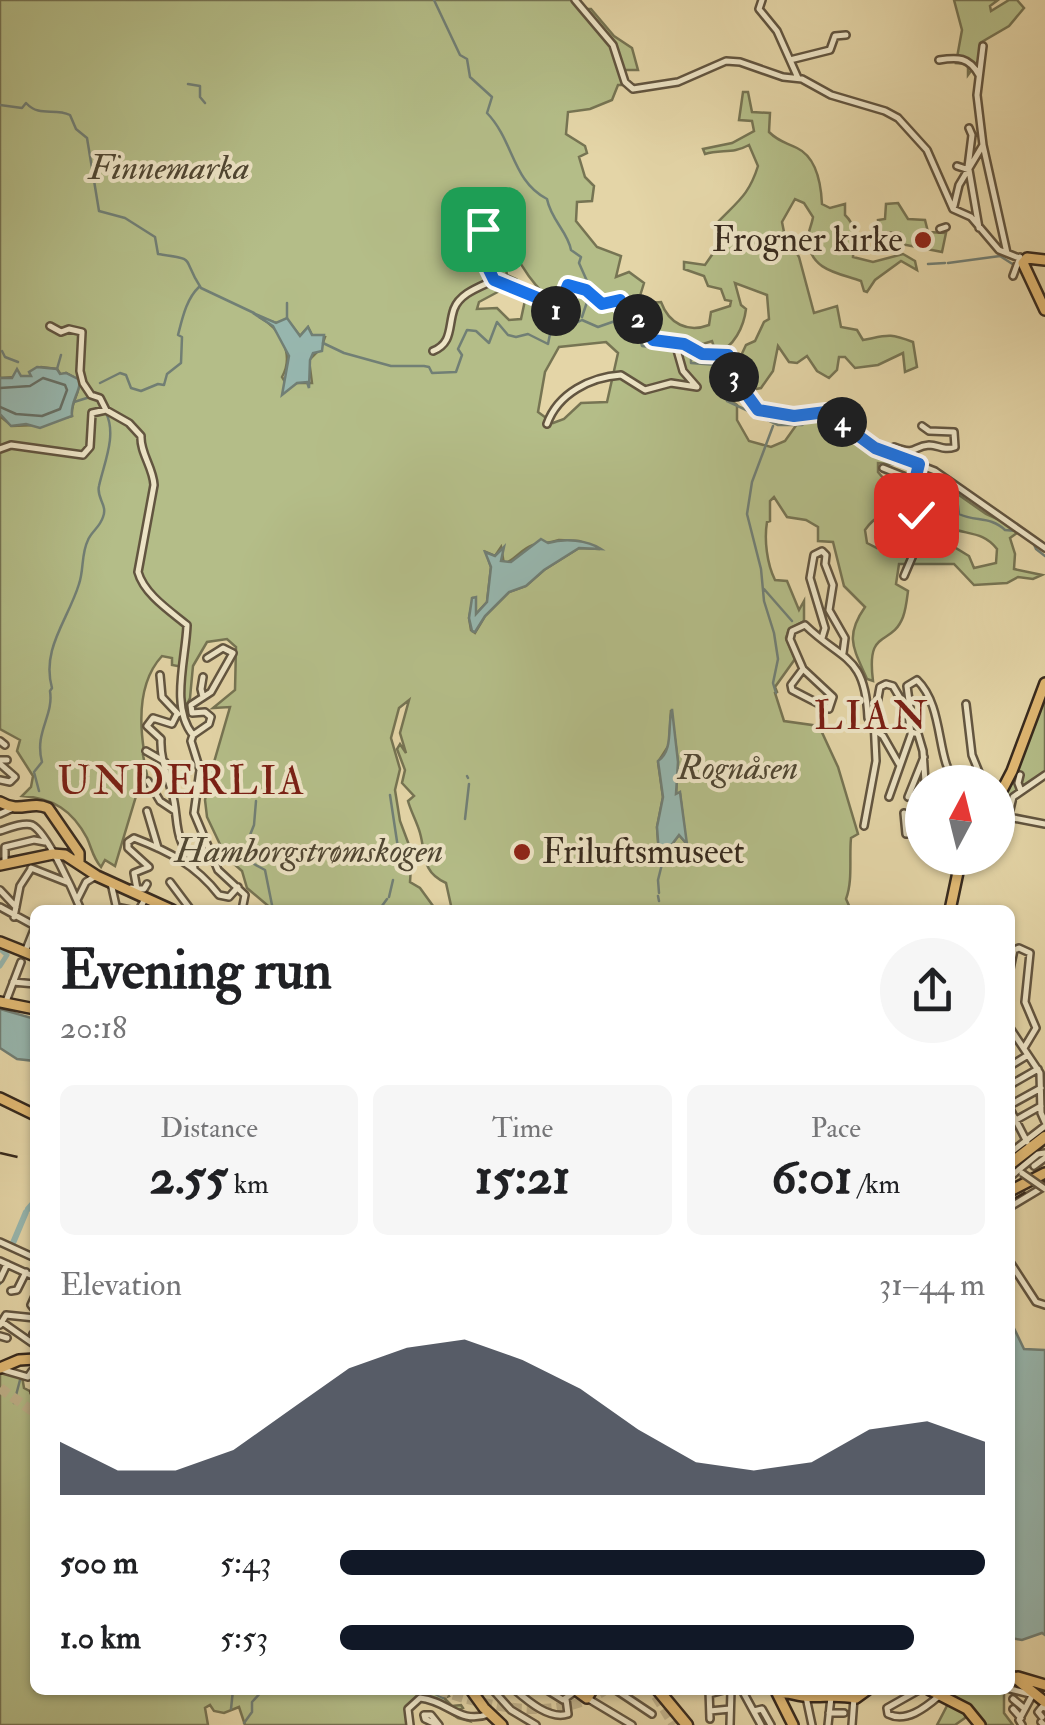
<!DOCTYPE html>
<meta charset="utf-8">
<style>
body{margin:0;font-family:"IM FELL Double Pica",serif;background:#f6f6f6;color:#202124;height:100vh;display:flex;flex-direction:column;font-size:38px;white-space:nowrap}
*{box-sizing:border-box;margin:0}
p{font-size:32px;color:#757577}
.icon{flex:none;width:55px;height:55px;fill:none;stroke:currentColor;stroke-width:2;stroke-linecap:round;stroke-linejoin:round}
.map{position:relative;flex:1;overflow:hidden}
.sheet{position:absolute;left:30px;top:905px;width:985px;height:790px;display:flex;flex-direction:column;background:#fff;border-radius:15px;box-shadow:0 2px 8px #0004}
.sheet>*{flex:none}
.needle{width:65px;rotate:7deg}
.tools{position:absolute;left:905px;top:765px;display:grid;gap:20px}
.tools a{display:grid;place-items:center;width:110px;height:110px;border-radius:50%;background:#fff;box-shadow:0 2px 8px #0004;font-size:50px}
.pin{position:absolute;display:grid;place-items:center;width:85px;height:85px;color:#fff;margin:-42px;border-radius:20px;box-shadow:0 5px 15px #0006}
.km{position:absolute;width:50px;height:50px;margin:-25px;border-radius:50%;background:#222;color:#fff;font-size:28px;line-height:50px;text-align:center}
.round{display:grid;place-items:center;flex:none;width:105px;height:105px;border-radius:52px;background:#f6f6f6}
.overview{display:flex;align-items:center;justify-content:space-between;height:170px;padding:0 30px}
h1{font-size:55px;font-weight:800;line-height:75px}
.stats{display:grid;grid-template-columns:repeat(3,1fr);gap:15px;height:170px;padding:10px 30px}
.stats div{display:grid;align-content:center;border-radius:15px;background:#f6f6f6;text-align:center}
.stats b{font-size:50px;font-weight:800}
.stats small{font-size:28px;font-weight:400}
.stats p{font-size:28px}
.chart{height:280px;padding:20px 30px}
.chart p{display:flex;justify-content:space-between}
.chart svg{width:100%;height:180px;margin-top:10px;fill:#111827;opacity:.7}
ul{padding:0 30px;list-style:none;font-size:32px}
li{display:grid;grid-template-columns:160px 120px 1fr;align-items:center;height:75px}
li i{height:25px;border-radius:12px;background:#111827}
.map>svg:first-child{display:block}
.green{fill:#b4bd88;stroke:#767453;stroke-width:2.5;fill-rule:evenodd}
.water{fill:#97b7af;stroke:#717f75;stroke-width:2.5}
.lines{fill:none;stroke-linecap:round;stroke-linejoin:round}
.shore{stroke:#677066;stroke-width:2.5}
.stream{stroke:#717f75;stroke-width:2.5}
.canal{stroke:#97b7af;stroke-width:5}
.river{stroke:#97b7af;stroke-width:6}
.highway-tunnel{stroke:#c1b38c;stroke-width:10;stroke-dasharray:10 5;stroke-linecap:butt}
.minor-casing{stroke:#625540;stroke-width:10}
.major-casing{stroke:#372a1e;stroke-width:14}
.highway-casing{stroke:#372a1e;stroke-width:15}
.minor{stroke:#ede4c6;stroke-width:5}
.major{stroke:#e2ba74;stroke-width:9}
.highway{stroke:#e2ba74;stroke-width:10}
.rail{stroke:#372a1e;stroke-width:2.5;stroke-dasharray:18 18;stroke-linecap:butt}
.minor-bridge-casing{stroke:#625540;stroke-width:10;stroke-linecap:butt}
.minor-bridge{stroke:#ede4c6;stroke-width:5}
.route-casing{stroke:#fff;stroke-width:20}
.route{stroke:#1a73e8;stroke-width:12}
.poi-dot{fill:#8f2418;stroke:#ede4c6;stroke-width:4}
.labels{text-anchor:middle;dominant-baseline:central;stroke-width:8;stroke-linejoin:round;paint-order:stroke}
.park-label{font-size:35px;font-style:italic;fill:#504733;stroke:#ede4c6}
.poi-label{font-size:35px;fill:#372a1e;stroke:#ede4c6;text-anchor:end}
.quarter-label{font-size:40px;letter-spacing:2.5px;fill:#7a1f14;stroke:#ede4c6}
</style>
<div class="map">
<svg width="1045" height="1725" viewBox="0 0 1045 1725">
<rect width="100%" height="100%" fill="#e4d5a7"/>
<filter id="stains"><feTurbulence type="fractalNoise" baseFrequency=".002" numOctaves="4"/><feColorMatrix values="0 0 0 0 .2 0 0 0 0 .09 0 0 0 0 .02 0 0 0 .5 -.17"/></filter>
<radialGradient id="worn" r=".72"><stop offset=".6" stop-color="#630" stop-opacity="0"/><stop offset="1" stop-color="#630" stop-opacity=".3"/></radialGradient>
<path class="green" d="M0,0H573L581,9H591L614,36L632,48L638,70H623L622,85H618L612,100L590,109L568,112L566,134L585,146L587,153L579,157L585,177L594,186L592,201L577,202L576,221L597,247L621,256L616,277L629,272L644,283L640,296L649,303L661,302C669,324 688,333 709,325L711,312L730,306L731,301L725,300L721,289L708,286L704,276L684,269V262L705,265L716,249L717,223C738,201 749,195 758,166L749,145C733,154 721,149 705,154L703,149L732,143L754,131L752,121L739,120L743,92H748L752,112L770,113L769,132C779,142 785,142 797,148C816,157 821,183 822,204L830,208L845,204V215C858,227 854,241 853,257L873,262L903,254L915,261L917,270L901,261L875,280L867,292L864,291L861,281C839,273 811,271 808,241C807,233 812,225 813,217L804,203L795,199L782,222L784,232L799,257L814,313L837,306L841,327L857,330L863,340C889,335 888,333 913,342L917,367L905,372L903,353L878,365L855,368L845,357H839L837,370L829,378L817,371L807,356L797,363L789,362L778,346L773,371L761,388L751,390V377L739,360L746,345L755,341L764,322L769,319L767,295L735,283L741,305L746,309C744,326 734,348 716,353L712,341L703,344L691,341L684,345L697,358L715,359L724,367L731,384L727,389V398L737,405V420L749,441L771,447L785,441L802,417L811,413L830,415L866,444L915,466L878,463V472L904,502H909L910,510C890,513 877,512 865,530L867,543L877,548L886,543L907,556L915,551L940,552L954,547L969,556L974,568L996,563L997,549C979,525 954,540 932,515L934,495L948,512L952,504L947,496L949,488L986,514L1021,530L1010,538L1015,554L1014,569L1042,575L1033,579L1018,577L1007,583L974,585L954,564H899L896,584L908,591C907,599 906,609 903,617C891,648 866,626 873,681L867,679C854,649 844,637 865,607L844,586L833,542L818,541V527L806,520L787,517L774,497L770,501V521L767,522C764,540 767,564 775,580L787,581L799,610L804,601V621L789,629L786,638L795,659L775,687L777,692L775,693L784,721L819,726L838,767L858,834L851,838C849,858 853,880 846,899L851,910H452L446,883C421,872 426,854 420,833C417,822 411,812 408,801L414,796L402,783L405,770L397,749L400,744L406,753L400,733L409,700L399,708L391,738L400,769L395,790L400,821L412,853L410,882L420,888L436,910H273L247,888L242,871L226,857L207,817L205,800L210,776L230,707L213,708L235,690L236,647L227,639L207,642L193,666L190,698L184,711L183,667L172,665V658L162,656C139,681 139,719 144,751L149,754L143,755L148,780L140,783L115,866L105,860L101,867C93,858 92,849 87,838C72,810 53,798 22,796L31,787L33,776L17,751L20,740L0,729V416L12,426L37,425L72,416C70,402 81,393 79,380L66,373L61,375L57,369L41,367L32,372V376L0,378ZM501,221L506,227L502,238L511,242C518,264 536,290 557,304L556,308L527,291L521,319L509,320L497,308L477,309L479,302L507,287L511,288L516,279L507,275L503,251C493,242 492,230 501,221ZM259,317L276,323L289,322L300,336L308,327L312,335L325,337L321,348L309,360L312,383H297L288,387L282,377C295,354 280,328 259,317ZM606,342L618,353L607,402L581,403L564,419L553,423L538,412L545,372L559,347ZM559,540L579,541L600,549L579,548L544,570L526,586L509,592L485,616L475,633L471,630L469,618L473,598H475L476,614L487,602L491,567L486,552L495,556L501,547L504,564C515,560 521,549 533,545C542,543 551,543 559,540ZM671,710L678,762L676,794H680L686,843L679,835L664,854L659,853L657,827L663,797L658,762L669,745Z
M954,0H998L990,6L991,11L1009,0H1017L1024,8L1009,26L980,43L979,60L968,75V64L956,63L962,30Z
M898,203L908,219L925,220L928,232L946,233L942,252L901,244L900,233L879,232L878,220L885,219L886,204Z
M1045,690V774L1008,799L1002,796Z
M0,1372L22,1376L24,1388L35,1394V1690H446L449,1696L444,1698L452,1706L461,1705L463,1708L459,1710L469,1721L458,1718L425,1696C409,1698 402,1710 408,1725H245L239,1707L224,1713L214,1711L210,1705L205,1708L208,1725H0Z
M930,1690H1004V1713L1013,1725H980L972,1713L955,1725H937L950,1700Z"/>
<path class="water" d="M253,313L276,323L287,318L300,336L308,327L312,335H324L322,351L313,353L310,360L309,388L307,382L297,383L282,395L289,356L273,326Z
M37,367L57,369L60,374L66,373L80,380C80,393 70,402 72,416L40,428L26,424L11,426L0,414V378H12L17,369L21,376H31L29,372Z
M541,539L548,543C565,538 587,540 601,549L579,548L544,570L526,586L509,592L485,616L475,632L472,631L469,618L472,598L476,597V614L487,602L491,567L485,552L495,556L504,547L501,561L511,562Z
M672,709L678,762L676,794L680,792L687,844L679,835L664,855L659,854L657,827L663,797L658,761C674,750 667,726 672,709Z
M0,1009L35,1019V1061L17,1059L0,1048Z
M1010,1320L1024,1349L1045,1350V1635L1042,1633L1022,1640L1010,1638Z"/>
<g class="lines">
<path class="shore" d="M0,388L30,386L43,378L65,385L67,390L60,409L42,416L16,414L0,407"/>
<path class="stream" d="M434,0L460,55L467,59L470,77L492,97L487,113C514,141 512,181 547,199C551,220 568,232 571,250L581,257L579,263L591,290L582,317
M188,84L200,86V97L205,103
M0,105L22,108L26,103C40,118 54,107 70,115L76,129L87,138L99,211L125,218L155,237L158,254C199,260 180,256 201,288L254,313
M948,263L1000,256L1014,265
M928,264L945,263
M287,303V318
M323,343L344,353L391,366H424L429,367L432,373L456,372L462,355L458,349L467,330L476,331L489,343L497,322L508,335L516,337L528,334L548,344L551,329L570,326L582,320L598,327L618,320L637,329L642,346L674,350
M680,350L691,356V363L717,365L721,371L727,401L778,425H802L812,419L838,424L865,449L896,464L914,465
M2,351L5,357L18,362
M57,369L61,355
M100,383L120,373L126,375L131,388L141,391L158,384L164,385L167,374L181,363L182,337L178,335C182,320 186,299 199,287
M74,402L90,397
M773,426L752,482L747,514L761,569L764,601L774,633L778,659L773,683L776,693
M926,470L957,498L959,514C975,522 991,516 1005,530L1017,531
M1032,540L1036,549L1045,556
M764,589L792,621
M467,776L468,778
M39,791L34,772L42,762C34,732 54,716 50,691L52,688C41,649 68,620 79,584C84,570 81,554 88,540C91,532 100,527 103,517C108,505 96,498 99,486C104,463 117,435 106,413
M390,795L398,848
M256,801L254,825L248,840L252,850L250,855L254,864L265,870L273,910
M465,819L469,784
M659,893L658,880L662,864
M658,896L659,901
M389,897L393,880
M379,910L387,899
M0,1284L6,1273
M14,1403L20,1380L24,1377
M427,1690L443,1698
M231,1709L233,1690
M244,1723L252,1712V1702L263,1690"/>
<path class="canal" d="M0,949L7,955L0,966"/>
<path class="river" d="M28,1209L35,1201
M13,1243L26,1212"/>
<path class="highway-tunnel" d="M0,1388L35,1413
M439,1690C490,1708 557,1722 605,1690
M656,1696L674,1725"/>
<defs>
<path id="minor" d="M575,0L613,45L625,82L633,89L678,82L726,61L740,62L783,77L802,79L831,95L885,111L898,118L927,150L953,209L971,217L999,250L1024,260
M762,0L759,9L777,31L798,78
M790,60L830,50L835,36L846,35
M939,60C958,57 969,57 979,75
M983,145L1007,253
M957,166L969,170L979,228
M968,167L972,135L969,128
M954,206L959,185L983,145L977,95L983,46
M488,213L476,243L494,280
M940,229L946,227
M1013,276L1020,257
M50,326L61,332L69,329L82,332L80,371L83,383L91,395L100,398L106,410L129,423L141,436C140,453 153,467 154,485L138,572C144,594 170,611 187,625C186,658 170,707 193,735
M433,351C453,343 448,326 454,309C460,293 480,287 494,280L538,298L561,314L569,307L566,290L570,285L590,293L602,304L618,299L623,310L639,320L653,340L684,343L702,355H728L734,377L758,409L794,416L815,411L829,414L875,448L935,471L1045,548
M547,424C558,393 591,377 621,375L645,390L671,383L697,387L683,371L675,343
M0,449L11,445L83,455L90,447L92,413L106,410
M887,454L894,447C918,456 912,446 929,445C939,445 943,451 955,447L954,432L929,431L922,426
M883,468L913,480
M904,576L913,555L916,530L911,497L919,463
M822,638L825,628L810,578L814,555L822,551L826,555L825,564L833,585L829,610L845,638L843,653
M207,658L223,648L233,653L211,692L191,705L192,713L205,712L211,717L209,724L193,735L191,741L200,770L194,813L218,870L245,895L242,910
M803,669L791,685L792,690L829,709L833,697L803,669L790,639L792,631L805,625C843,662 865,654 868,718L874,720
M160,675L162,697L178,714
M203,697L201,689L203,677
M966,704L972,755L983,782
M910,708L907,686L917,680C946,708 935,766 958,782
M907,709L911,733
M177,714L172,724L153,718L147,726L161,739C160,757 167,775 172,793C177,808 175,827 181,841C185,852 194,857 194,869
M876,731L883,736L899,764
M0,741L5,745
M146,751L165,762
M0,760H7
M0,764L15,777L10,782L0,780
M1020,775L1018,783L1021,791
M148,781L160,801L175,811
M889,797L912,732L918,734L923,751L925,782
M908,797L924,757
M917,802L919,833
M147,811L158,848
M904,813L906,834L922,833
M0,814L11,809
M998,815L1045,824
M1008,818L1013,797L1045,775
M864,826L876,761L874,720L880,687L886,684L893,686L906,708
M0,831C9,828 24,822 32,825C47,832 74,893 81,910
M5,862V847L34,840L45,842
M31,868L69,883
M170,882L191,910
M111,883L117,910
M131,888L137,889L134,873L149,867L128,848V842L134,838C168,851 196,865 219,895L229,897L238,887
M137,889H144L147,884
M0,890L16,907
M77,900L86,882L96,876
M0,907L35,926
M116,907L130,910
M139,910L145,899
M14,917L20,886L31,869
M25,952L35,927
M1010,969L1014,950L1019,948L1030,953L1025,1002L1036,1028L1024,1048
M13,982L35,984
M5,1004L21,962
M1010,1028L1040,1073L1041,1113L1045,1122
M1010,1066L1028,1055
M1010,1085L1038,1069
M1010,1105L1041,1088
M1010,1109L1027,1142
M1016,1120L1041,1106
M1010,1153L1045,1126
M1034,1166L1045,1158
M1010,1177L1038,1154L1045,1153
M1010,1207L1045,1186
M0,1242L35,1258
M0,1261L35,1277
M1010,1262L1036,1302L1045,1305
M0,1279L7,1264
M11,1291L17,1290L26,1272
M35,1296L31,1305L35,1310
M2,1322L35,1345
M0,1325L6,1315L35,1318
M33,1334L35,1335
M0,1336L7,1338
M0,1369L28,1377L32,1371L35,1372
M34,1392H35
M1010,1689L1030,1694
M493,1690L511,1710L536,1725
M515,1690C529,1702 550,1720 568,1714L566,1699
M547,1690L563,1700L577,1690
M616,1690L652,1714
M709,1690L710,1719
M742,1690L761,1725
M919,1690L887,1708L888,1714C906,1723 925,1708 939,1696
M709,1694L724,1690
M806,1697L812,1725
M587,1698L632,1725
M1013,1699L1025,1709
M1013,1709L1021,1718
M710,1711L730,1709
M754,1711L762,1709L771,1725
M829,1713H844
M1042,1717L1038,1712L1042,1707L1045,1708
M1041,1722L1044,1725
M410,1725L408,1709L420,1698C449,1701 459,1725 489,1714
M438,1725L425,1719L424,1715H431L439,1725
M730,1725L731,1690
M828,1725L831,1697
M852,1725L854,1698
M1022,1725L1019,1720L1033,1694"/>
<path id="major" d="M1045,260L1027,258L1023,263L1045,310
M998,798L1012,771L1045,683
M0,802C21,814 30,800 48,808L79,853V863
M0,865L53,854L65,855L97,876L172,910
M950,910L961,858
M0,942L35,956
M0,1002L35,1009
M0,1098L35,1115
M1010,1191L1045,1173
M0,1368L19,1360L35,1359
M1014,1677L1045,1702
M1018,1677L1045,1685
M471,1690L484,1708L502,1725
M576,1690L587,1698L592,1690
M930,1690L967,1709L980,1725
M777,1693L793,1725
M778,1694C789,1691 792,1695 803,1696C822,1698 834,1694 856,1698L867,1690"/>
<path id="highway" d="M1010,1164L1045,1137
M658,1690L687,1725"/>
</defs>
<use href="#minor" class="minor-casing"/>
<use href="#major" class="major-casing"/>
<use href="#highway" class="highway-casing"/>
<use href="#minor" class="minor"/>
<use href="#major" class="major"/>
<use href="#highway" class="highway"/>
<path class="rail" d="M0,1153L35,1161
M1010,1201L1045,1181"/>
<defs>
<path id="minor-bridge" d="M1022,1173L1045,1189"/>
</defs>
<use href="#minor-bridge" class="minor-bridge-casing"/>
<use href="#minor-bridge" class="minor-bridge"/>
</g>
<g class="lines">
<defs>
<path id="route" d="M483,229L476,243L494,280L538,298L560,314L565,313L569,306L566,290L568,285L586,290L602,304L620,300L623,310L640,320L653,340L684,344L702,354L728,355L734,377L758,410L794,416L826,412L875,448L919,464L911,497L916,515"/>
</defs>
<use href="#route" class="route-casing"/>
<use href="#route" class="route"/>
</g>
<g class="poi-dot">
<circle cx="923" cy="240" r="10"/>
<circle cx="522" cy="852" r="10"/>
</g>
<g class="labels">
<g class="park-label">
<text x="169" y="168">Finnemarka</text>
<text x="738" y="768">Rognåsen</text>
<text x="309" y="851">Hamborgstrømskogen</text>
</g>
<g class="poi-label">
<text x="903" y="240">Frogner kirke</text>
<text x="542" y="852" text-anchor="start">Friluftsmuseet</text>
</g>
<g class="quarter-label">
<text x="872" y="716">LIAN</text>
<text x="182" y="781">UNDERLIA</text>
</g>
</g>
<rect width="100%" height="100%" filter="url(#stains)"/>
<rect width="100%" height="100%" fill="url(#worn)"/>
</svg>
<div class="tools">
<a><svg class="needle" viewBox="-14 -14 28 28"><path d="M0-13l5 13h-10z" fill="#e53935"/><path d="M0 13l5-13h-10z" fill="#757577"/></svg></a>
</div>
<div class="pin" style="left:483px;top:229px;background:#1e9e55"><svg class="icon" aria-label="arrive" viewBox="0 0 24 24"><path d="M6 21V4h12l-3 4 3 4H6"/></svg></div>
<div class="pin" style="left:916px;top:515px;background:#d93025"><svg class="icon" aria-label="check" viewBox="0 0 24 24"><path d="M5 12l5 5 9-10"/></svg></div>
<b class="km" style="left:556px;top:311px">1</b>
<b class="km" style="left:638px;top:319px">2</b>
<b class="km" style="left:734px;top:377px">3</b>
<b class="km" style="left:842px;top:422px">4</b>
<section class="sheet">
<div class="overview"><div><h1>Evening run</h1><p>20:18</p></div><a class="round"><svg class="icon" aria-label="share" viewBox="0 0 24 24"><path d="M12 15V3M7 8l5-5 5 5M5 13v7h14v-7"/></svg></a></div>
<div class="stats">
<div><p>Distance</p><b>2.55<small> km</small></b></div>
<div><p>Time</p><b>15:21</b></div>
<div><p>Pace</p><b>6:01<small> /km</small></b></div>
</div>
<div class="chart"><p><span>Elevation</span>31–44 m</p>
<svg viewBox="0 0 160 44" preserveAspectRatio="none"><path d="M0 44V31L10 38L20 38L30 33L40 23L50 13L60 8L70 6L80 11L90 18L100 28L110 36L120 38L130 36L140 28L150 26L160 31V44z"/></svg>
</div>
<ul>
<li><b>500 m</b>5:43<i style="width:100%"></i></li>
<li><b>1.0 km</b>5:53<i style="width:89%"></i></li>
</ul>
</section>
</div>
